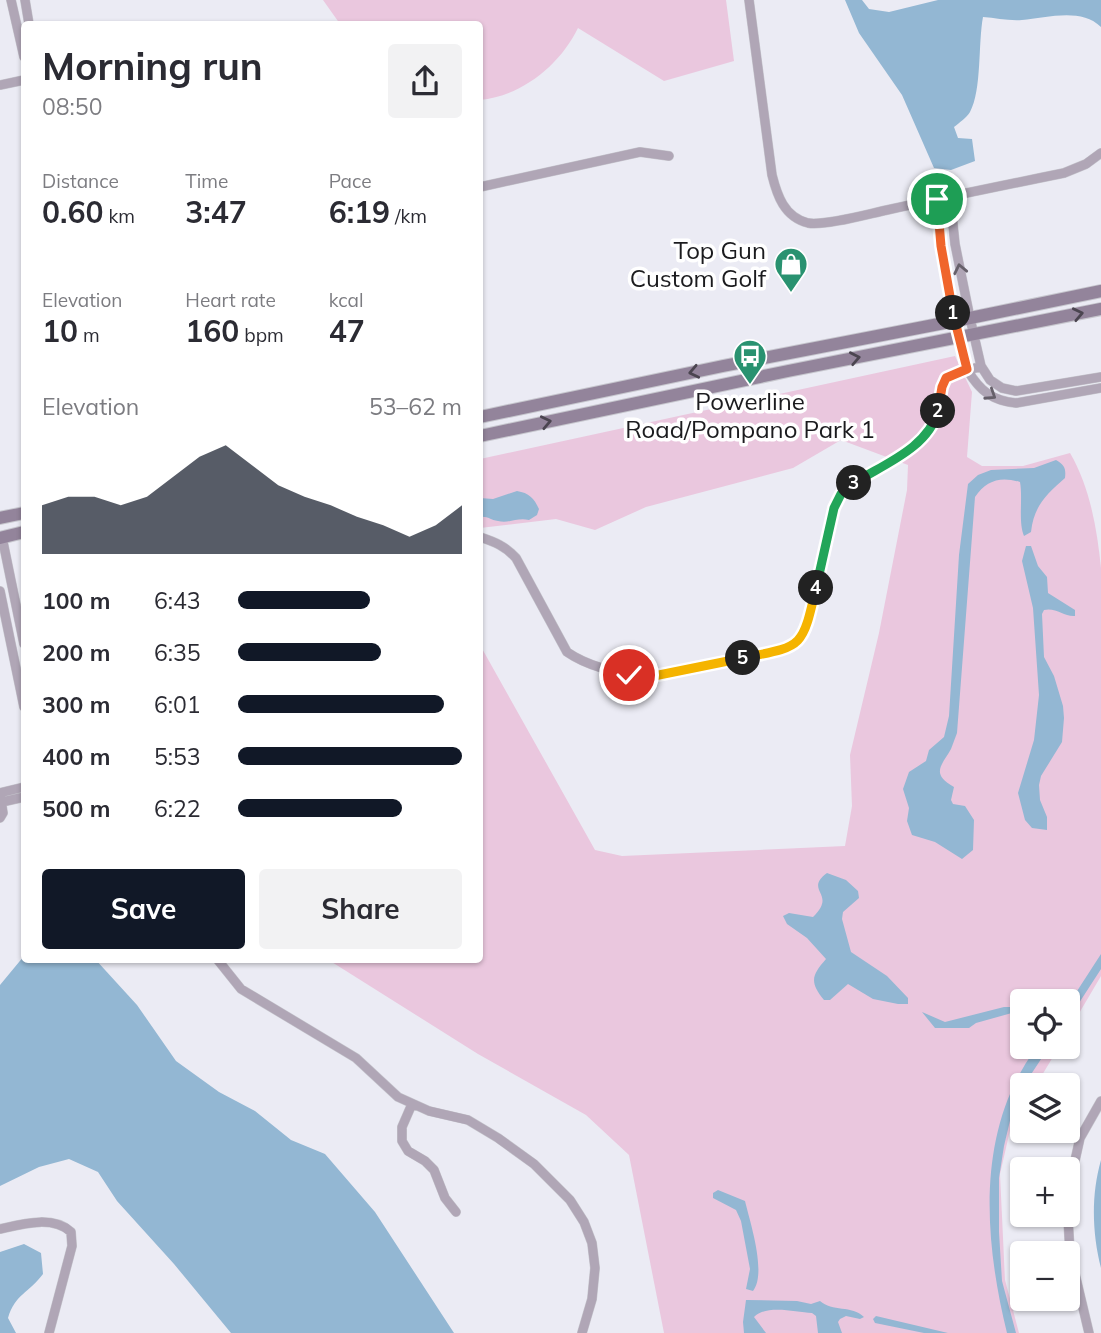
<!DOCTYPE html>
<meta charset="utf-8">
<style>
body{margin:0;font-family:Mulish,sans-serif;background:#f2f2f3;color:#2b2b33;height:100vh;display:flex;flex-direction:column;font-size:26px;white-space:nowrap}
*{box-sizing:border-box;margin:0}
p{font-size:23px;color:#7c7c81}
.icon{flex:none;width:38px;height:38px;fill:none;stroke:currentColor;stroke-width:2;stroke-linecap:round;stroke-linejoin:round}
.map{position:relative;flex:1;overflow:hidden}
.details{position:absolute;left:21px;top:21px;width:462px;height:942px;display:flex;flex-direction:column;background:#fff;border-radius:7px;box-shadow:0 2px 5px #0004}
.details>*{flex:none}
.buttons{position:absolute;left:1010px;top:989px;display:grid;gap:14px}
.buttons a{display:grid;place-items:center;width:70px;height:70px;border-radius:7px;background:#fff;box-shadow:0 2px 5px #0004;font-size:35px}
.pin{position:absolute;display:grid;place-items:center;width:60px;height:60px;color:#fff;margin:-30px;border:4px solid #fff;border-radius:50%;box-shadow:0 2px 7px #0007}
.km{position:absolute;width:35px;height:35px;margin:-18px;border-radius:50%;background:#222;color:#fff;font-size:19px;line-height:35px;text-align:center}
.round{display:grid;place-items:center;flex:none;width:74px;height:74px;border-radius:7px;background:#f2f2f3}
.head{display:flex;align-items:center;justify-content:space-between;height:119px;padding:0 21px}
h1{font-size:38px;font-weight:700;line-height:52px}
.stats{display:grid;grid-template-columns:repeat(3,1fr);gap:10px;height:119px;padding:7px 21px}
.stats div{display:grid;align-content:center}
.stats b{font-size:30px;font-weight:700}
.stats small{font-size:19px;font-weight:400}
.stats p{font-size:19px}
.chart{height:196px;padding:14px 21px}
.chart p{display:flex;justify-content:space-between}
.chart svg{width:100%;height:126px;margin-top:7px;fill:#111827;opacity:.7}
.cta{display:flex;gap:14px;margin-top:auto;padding:14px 21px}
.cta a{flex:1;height:80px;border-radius:7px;background:#111827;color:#fff;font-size:28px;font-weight:700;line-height:80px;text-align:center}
.cta a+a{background:#f2f2f3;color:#2b2b33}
ul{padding:0 21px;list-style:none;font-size:23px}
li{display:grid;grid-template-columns:112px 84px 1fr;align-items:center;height:52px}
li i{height:18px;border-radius:9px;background:#111827}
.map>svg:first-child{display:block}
.green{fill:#eac7de}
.water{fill:#93b7d3}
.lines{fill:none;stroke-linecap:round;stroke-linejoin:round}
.street-casing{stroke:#c6c6cd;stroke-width:10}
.secondary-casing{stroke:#c6c6cd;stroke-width:14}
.street{stroke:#b0a6b6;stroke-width:9}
.secondary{stroke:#93849b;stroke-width:12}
.oneway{stroke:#66606a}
.oneway2{stroke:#4b4550}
.split-1-casing{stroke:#fff;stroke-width:14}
.split-2-casing{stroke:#fff;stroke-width:14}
.split-3-casing{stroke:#fff;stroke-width:14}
.split-4-casing{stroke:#fff;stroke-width:14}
.split-5-casing{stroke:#fff;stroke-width:14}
.split-6-casing{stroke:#fff;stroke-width:14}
.split-1{stroke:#f0652b;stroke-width:9}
.split-2{stroke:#f0652b;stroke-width:9}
.split-3{stroke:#22a559;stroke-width:9}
.split-4{stroke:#22a559;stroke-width:9}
.split-5{stroke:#f5b400;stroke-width:9}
.split-6{stroke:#f5b400;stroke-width:9}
.labels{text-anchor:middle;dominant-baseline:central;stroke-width:7;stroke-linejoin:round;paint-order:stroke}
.poi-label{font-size:24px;fill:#1b1b1e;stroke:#fff;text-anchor:end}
</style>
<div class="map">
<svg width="1101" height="1333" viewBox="0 0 1101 1333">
<rect width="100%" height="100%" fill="#ebebf4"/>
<path class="green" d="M323,0H726L734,61L664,81L578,28C560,65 522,96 480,100V24H340Z
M955,356L972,392L967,457L982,466H1023L1070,453C1090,487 1097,529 1101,568V976L1068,1032V1001H1022V1046L1059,1047L1036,1085H1022V1108L1011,1126L1000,1174L1005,1280L1019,1333H664L629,1155L586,1115L478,1054L327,959H480V645L595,850L622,856L845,846L852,806L850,755L879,633L907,490L908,465L841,440L793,468L646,507L595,530L556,519L480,528V459Z"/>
<path class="water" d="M845,0H862L869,9L889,12L938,0H1101V27C1081,7 1046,18 1022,20C1009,21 996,18 983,17C978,43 982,90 970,112C967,117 959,123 954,127L958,138L972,139L975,161L951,170L934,168L902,95L859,33Z
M1056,460C1065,465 1066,469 1065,478C1047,494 1034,505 1031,532L1024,536C1018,522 1023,498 1020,482C1001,476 986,480 975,497L957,733C955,738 953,744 951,749C942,765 930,774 954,787L951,800L953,804L965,806L974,820L973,850L962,859L935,842L912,835L907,821L909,808L903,789L909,772L926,761L929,750L944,737L949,716L959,555L968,484L978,475L991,470L1034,468Z
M517,491C529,493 534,498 539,509L537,515L529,520C517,517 509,524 498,521C490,520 488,516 480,517V498L493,499Z
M1026,546H1031L1038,566L1047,577L1048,593L1075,610V616C1064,617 1056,607 1044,610L1042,614L1044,657L1054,676L1063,706L1064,718L1062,742L1041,776L1039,785L1040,800L1047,817V830L1032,828L1025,820L1018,793L1034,740L1039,695L1033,608L1022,561Z
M827,873L846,880L858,891L859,898L843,912L842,919L851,952L887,976L908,998V1004H898L873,999L848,984L830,1000H824C809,982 812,975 826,959L807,938L787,924L783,916L789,913L813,917C838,893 803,891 827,873Z
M1101,954V969L1068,1020V1005Z
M24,956V959H95L137,1005L176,1061L219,1092L255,1111L291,1140L325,1154L375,1212L454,1333H231L174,1264L117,1201L98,1172L69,1159L39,1167L0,1186V985Z
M1004,1007H1013L1019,1011L976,1023L969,1028H935L922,1012L945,1022Z
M1037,1047H1049L1024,1085H1022L1019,1099L1013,1108L1004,1146L999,1178V1232L1002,1281L1016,1333H1007C984,1239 975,1129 1037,1047Z
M1101,1160V1268C1092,1233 1091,1195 1101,1160Z
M718,1190L745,1201C750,1222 767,1273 753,1291L746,1289L750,1269L741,1221L736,1210L713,1198V1193Z
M24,1244L41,1253L43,1274C29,1293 15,1294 8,1318L16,1333H0V1252Z
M746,1300L797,1301L811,1304L820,1301C832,1312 852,1305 864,1317L860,1319L846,1316L840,1319L838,1322L842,1333H818L816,1316L812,1313C795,1312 767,1304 754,1317L766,1333H744L743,1322Z
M876,1316L948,1333H949H924L875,1323L873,1319Z"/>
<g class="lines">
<defs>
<path id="street" d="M11,0L24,57
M25,0L29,24
M749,0L772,175C777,195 784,217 808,223C825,226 868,214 887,210C946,197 1005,185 1064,173L1086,164L1101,153
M0,85L24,80
M480,187L640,152L669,156
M950,196L955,244L970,318L981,366L990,380L1002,388L1016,391L1101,377
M937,199C941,243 947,286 957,329C960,343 961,359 968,371C980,391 993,401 1016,403L1101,388
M2,537L24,644
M480,537C495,542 505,546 516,558L567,652C590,668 621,674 649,677L782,650L797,643L806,629L834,508C854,469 907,465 930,430C941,414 938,394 946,378L981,366
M0,591L24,707
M2,802L24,797
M0,818L3,813L0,793L24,787
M217,959L241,989L356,1058L398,1097L429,1111L468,1120L498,1138L534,1164L570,1200L584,1222L592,1243L595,1268L592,1299L582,1333
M412,1104L402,1127V1141L408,1151L425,1161L434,1170L445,1198L456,1212
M0,1229C22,1224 53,1215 71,1232L72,1246L49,1333
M1089,1333L1070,1253L1068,1218L1072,1174L1080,1138L1101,1101"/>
<path id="secondary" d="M480,417L723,366L970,318L1101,291
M480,436L788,371L1101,309
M0,518L24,513
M0,538L24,532"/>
</defs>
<use href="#street" class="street-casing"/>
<use href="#secondary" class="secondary-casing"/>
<use href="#street" class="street"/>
<use href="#secondary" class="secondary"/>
</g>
<defs><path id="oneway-chevron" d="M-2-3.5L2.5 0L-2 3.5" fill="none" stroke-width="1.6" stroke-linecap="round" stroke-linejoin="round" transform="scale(1.75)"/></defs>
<g class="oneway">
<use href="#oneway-chevron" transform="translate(960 269) rotate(-102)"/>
<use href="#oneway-chevron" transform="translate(991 395) rotate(33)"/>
</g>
<g class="oneway2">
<use href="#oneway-chevron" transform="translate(1078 314) rotate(-12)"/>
<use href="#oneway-chevron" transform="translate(855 358) rotate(-11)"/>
<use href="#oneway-chevron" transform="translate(694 372) rotate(168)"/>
<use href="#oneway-chevron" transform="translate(546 422) rotate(-12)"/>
</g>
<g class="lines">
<defs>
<path id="split-1" d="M937,199L941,246L953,313"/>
<path id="split-2" d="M938,411L942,387L946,378L967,369L953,313"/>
<path id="split-3" d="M854,483C884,464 928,448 938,411"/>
<path id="split-4" d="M816,588L834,508L841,494L854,483"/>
<path id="split-5" d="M743,658C803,646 802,649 816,588"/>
<path id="split-6" d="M629,675L649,677L743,658"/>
</defs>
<use href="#split-1" class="split-1-casing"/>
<use href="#split-2" class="split-2-casing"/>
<use href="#split-3" class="split-3-casing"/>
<use href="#split-4" class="split-4-casing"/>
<use href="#split-5" class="split-5-casing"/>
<use href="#split-6" class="split-6-casing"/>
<use href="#split-1" class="split-1"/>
<use href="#split-2" class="split-2"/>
<use href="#split-3" class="split-3"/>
<use href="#split-4" class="split-4"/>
<use href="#split-5" class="split-5"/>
<use href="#split-6" class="split-6"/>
</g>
<defs>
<symbol id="shop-pin" viewBox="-11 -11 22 30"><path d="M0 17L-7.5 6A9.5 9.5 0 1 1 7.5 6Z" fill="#299270" stroke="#fff"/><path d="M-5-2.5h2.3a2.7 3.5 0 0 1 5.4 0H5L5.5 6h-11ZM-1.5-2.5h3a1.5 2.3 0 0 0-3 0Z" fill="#fff"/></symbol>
<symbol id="bus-pin" viewBox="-11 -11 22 30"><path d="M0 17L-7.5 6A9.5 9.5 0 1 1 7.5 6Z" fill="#299270" stroke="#fff"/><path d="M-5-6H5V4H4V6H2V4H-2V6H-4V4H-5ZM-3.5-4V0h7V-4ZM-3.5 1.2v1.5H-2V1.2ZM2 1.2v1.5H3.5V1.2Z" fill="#fff"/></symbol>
</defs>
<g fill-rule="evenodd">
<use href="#shop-pin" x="772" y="245" width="38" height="52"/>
<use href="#bus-pin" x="731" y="337" width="38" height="52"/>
</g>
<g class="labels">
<g class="poi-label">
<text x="766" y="250">Top Gun<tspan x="766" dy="28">Custom Golf</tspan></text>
<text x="750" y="401" text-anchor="middle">Powerline<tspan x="750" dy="28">Road/Pompano Park 1</tspan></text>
</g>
</g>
</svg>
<div class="buttons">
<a><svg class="icon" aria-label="locate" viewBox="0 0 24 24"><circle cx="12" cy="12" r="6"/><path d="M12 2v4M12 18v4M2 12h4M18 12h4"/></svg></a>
<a><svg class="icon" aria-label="layers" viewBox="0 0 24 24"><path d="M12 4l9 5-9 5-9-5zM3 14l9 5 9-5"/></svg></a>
<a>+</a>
<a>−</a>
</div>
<div class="pin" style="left:937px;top:199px;background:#1e9e55"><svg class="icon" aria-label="arrive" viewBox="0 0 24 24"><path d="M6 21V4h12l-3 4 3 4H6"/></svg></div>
<div class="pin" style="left:629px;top:675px;background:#d93025"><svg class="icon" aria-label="check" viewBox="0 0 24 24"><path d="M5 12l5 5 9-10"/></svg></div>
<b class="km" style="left:953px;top:313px">1</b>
<b class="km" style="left:938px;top:411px">2</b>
<b class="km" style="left:854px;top:483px">3</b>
<b class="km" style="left:816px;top:588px">4</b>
<b class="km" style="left:743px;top:658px">5</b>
<section class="details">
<div class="head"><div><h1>Morning run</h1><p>08:50</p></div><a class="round"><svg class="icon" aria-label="share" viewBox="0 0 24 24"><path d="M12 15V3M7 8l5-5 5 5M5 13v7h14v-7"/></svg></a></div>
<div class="stats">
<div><p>Distance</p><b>0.60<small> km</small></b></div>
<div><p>Time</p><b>3:47</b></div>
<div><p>Pace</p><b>6:19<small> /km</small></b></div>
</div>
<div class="stats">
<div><p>Elevation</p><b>10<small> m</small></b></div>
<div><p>Heart rate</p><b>160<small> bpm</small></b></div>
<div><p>kcal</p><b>47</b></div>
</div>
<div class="chart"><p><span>Elevation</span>53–62 m</p>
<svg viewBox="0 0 160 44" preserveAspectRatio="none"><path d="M0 44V27L10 24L20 24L30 27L40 24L50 17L60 10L70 6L80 13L90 20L100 24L110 27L120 31L130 34L140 38L150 34L160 27V44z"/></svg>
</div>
<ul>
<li><b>100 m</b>6:43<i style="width:59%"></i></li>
<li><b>200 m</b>6:35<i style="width:64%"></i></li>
<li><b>300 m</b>6:01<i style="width:92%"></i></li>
<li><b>400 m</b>5:53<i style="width:100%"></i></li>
<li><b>500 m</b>6:22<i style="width:73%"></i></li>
</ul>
<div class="cta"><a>Save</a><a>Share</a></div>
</section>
</div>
